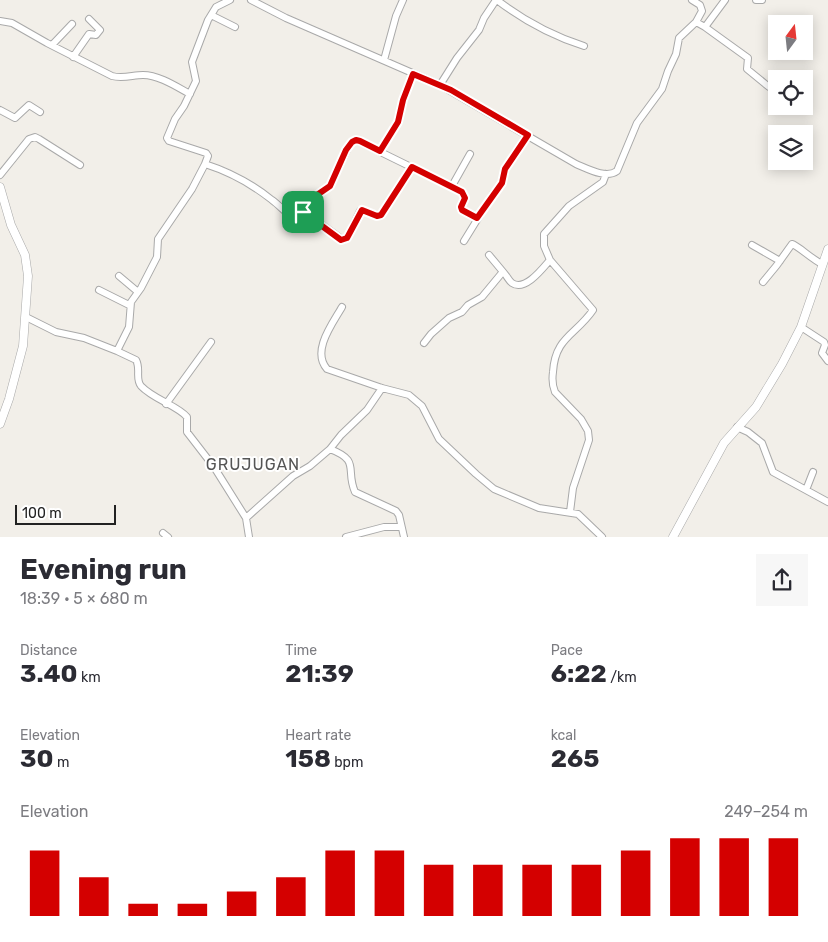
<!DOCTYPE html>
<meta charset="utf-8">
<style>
body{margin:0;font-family:Rubik,sans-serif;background:#f7f7f7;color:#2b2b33;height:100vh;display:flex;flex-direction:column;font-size:19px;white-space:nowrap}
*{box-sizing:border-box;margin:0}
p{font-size:16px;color:#7c7c81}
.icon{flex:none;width:28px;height:28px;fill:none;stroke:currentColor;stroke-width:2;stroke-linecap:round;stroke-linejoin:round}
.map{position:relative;height:537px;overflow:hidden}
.details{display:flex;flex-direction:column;background:#fff;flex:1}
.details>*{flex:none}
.needle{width:32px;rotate:15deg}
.buttons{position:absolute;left:768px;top:15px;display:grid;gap:10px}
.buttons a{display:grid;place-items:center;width:45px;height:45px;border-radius:0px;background:#fff;box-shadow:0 2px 12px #0003;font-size:25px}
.scale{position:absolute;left:15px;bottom:12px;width:101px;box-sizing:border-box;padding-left:5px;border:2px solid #222;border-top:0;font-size:14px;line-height:18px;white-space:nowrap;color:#222;-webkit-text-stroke:4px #fff;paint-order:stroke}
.pin{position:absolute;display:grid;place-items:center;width:42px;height:42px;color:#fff;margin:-21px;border-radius:10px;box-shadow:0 2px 8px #0006}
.round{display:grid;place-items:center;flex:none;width:52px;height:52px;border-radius:0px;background:#f7f7f7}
.headline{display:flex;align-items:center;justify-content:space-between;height:85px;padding:0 20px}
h1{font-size:28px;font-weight:700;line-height:38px}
.metrics{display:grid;grid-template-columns:repeat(3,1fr);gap:8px;height:85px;padding:5px 20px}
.metrics div{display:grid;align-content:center}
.metrics b{font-size:25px;font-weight:700}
.metrics small{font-size:14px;font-weight:400}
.metrics p{font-size:14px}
.chart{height:140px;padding:10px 20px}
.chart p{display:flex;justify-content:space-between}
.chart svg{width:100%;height:90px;margin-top:5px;stroke:#d40000;stroke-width:6}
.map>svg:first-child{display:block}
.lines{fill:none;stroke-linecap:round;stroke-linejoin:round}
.minor-casing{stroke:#a9a9a9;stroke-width:8}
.tertiary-casing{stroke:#a9a9a9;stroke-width:9}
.minor{stroke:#fff;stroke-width:6}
.tertiary{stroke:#fff;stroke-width:8}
.route-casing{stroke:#fff;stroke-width:10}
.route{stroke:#d40000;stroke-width:6}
.labels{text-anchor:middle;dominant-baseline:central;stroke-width:4;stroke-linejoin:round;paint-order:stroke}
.quarter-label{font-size:16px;letter-spacing:1px;fill:#555;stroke:#fff}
</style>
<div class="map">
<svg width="828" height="537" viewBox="0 0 828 537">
<rect width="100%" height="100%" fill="#f2efe9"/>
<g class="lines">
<defs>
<path id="minor" d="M251,0L286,18L440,85L576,164C588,169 606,179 617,171L637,123L662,89L668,71L676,54L679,38L696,22L705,27L725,0
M497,0C523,20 553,36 584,46
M692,0L700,5L702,11L696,22
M756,0H762
M211,15L235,27
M0,21L12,23L47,43L112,76C123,79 133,75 143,75C159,75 177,87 190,94
M705,27L748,58L747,69L769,87
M52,45L72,24
M73,57L89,34L96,35L100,30L89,19
M384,60L396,16L403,0
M440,85L457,58L479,30L484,18L496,0
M0,110L15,118L29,105L40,112
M380,151L398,122L403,100L413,73
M205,164L208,156L206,153L169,141L167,138L175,119L184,106L196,81L192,62L208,20L216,7L230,0
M0,175L29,139L35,137L39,139L80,165
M452,186L470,154
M303,211L314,197L330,186L347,150L352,142L356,140L462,192L465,198L461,207L462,210L477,218
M464,241L493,194L502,183L505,169L527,135
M752,245L780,261
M489,255L504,273
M550,260L593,310C576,335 555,337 553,372C552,379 552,385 555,392L581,419L588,431L589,440L573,488L570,512
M119,276L138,292
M763,282L777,265L792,244C797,245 813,260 822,264
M99,290L129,305
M342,307C333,323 311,351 327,369L382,388L409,395L422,406L439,439L476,474L494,489L539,508L578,514L602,537
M26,317L56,332L84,338L117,351L136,360C141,369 135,379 141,386C153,399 178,406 187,417V432L214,467L246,518L249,537
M801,327L824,342L825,345L822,353L828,361
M424,343L431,334L449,318L462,312L468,305L482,297L501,274L504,273C507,276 509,281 512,283C525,292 543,268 550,260L544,246V234L569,206L603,182L606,174
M117,351L129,327L131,302L141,288L157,257L158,239L192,189L205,164C230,172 252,184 272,200C279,205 286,213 293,218H297L303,211L343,240L347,238L360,211C368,209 374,217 381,215L412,167
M166,404L211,342
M737,427L748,432L762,443L773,472L828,502
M330,449C361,461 345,469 355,492L396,511L399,515L404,537
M806,490L813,472
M246,518L293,476L310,466L330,449L341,435L367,410L382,388
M163,533L168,537
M346,537L384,527H401"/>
<path id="tertiary" d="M0,187L11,225L25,255L28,276L23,346L9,399L0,424
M673,537L724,443L756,407L782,364L801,327L828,249"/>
</defs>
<use href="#minor" class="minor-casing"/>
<use href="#tertiary" class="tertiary-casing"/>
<use href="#minor" class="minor"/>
<use href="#tertiary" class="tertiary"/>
</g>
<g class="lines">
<defs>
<path id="route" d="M413,74L451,90L528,135L505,169L502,183L477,218L462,210L461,207L465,198L462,192L412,167L381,215L377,216L362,210L347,238L341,240L303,212L314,197L330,186L346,150L352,142L356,140L360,141L380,151L398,122L403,100Z"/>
</defs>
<use href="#route" class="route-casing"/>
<use href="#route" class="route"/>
</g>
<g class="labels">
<g class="quarter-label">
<text x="253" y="464">GRUJUGAN</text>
</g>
</g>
</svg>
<div class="buttons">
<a><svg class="needle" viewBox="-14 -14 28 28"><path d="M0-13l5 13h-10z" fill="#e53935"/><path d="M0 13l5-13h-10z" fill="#7c7c81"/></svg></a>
<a><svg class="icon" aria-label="locate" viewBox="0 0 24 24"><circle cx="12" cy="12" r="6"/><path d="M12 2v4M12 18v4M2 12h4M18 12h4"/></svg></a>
<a><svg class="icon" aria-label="layers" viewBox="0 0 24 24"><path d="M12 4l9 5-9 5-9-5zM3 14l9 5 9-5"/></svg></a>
</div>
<div class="scale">100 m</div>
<div class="pin" style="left:303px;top:212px;background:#1e9e55"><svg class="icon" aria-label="arrive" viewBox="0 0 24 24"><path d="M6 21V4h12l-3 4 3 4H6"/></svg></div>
</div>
<section class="details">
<div class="headline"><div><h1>Evening run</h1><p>18:39 · 5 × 680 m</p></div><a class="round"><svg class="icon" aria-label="share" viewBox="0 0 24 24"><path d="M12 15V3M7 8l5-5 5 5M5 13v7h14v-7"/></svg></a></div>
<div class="metrics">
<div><p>Distance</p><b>3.40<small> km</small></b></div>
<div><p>Time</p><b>21:39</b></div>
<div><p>Pace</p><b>6:22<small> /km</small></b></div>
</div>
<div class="metrics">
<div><p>Elevation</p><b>30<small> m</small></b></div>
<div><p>Heart rate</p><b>158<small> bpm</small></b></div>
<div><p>kcal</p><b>265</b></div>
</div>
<div class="chart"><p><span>Elevation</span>249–254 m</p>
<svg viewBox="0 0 160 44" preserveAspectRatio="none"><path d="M5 44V12M15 44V25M25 44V38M35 44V38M45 44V32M55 44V25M65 44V12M75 44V12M85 44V19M95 44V19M105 44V19M115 44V19M125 44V12M135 44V6M145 44V6M155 44V6"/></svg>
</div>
</section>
